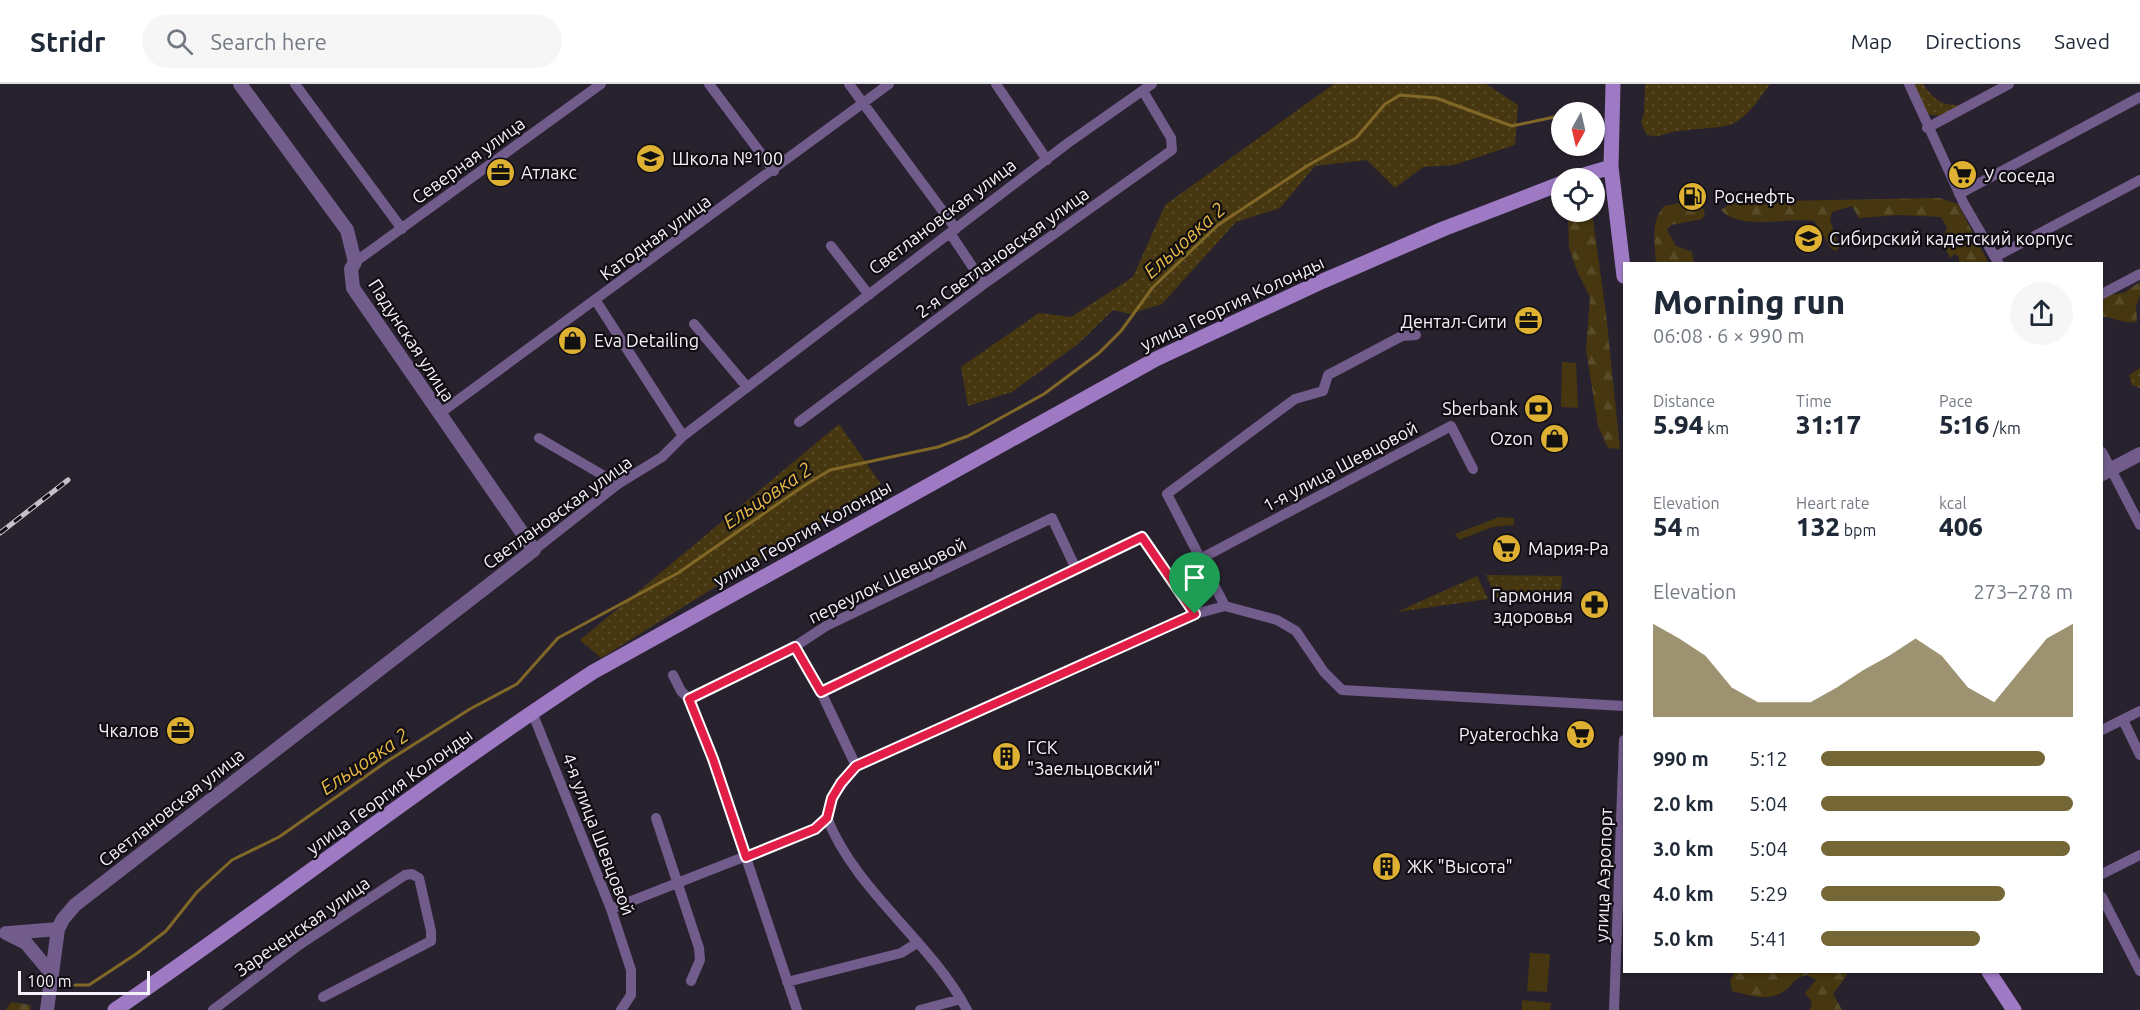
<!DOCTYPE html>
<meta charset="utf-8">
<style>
body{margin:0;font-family:Ubuntu,sans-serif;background:#f6f6f7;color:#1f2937;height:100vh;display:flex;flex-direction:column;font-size:22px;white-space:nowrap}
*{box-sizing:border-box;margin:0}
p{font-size:20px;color:#747a83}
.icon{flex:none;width:33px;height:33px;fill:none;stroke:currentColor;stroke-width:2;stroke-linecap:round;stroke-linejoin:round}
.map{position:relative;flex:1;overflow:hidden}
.panel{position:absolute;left:1623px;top:178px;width:480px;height:711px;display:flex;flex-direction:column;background:#fff;border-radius:0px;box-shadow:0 2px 4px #0004}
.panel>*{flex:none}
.needle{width:39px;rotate:188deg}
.tools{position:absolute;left:1551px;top:18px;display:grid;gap:12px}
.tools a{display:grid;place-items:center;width:54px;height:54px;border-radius:50%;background:#fff;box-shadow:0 2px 4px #0004;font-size:30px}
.scale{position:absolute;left:18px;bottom:15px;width:132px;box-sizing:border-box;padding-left:6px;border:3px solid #f5f1fa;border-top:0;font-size:16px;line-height:21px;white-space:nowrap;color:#f5f1fa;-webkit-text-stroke:4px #100d13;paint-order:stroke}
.pin{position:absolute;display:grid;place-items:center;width:51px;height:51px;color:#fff;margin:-62px -26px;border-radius:50% 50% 50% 0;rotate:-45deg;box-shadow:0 0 6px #0007}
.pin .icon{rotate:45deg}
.round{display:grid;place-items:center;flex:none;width:63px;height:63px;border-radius:32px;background:#f6f6f7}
.headline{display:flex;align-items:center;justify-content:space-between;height:102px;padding:0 30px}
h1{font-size:33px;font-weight:800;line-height:45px}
.figures{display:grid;grid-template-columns:repeat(3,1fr);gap:9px;height:102px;padding:6px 30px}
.figures div{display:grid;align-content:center}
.figures b{font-size:26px;font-weight:800}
.figures small{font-size:16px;font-weight:400}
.figures p{font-size:16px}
.chart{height:168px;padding:12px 30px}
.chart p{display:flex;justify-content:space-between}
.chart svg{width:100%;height:108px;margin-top:6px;fill:#756635;opacity:.7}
ul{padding:0 30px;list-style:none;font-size:20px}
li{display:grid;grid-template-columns:96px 72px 1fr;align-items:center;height:45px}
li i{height:15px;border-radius:8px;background:#756635}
header{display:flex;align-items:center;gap:36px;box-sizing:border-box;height:84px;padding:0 30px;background:#fff;border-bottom:2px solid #e0e1e3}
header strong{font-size:28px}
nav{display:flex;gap:33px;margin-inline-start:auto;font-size:21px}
.search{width:420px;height:54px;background:#f6f6f7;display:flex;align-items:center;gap:15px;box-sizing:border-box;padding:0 21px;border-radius:33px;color:#747a83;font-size:22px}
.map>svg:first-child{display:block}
.grass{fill:url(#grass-dots)}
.forest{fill:url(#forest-firs)}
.park{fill:#463710}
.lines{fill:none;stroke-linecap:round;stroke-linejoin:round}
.stream{stroke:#816827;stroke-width:3}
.minor{stroke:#725c8b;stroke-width:10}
.tertiary{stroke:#725c8b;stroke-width:14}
.secondary{stroke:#9e7ac5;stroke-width:15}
.rail-casing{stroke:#c5c0ca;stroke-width:5}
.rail{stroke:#100d13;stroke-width:3;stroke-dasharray:9;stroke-linecap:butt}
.route-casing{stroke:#fff;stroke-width:12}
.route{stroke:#e11d48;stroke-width:8}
.labels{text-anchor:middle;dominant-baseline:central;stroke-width:4.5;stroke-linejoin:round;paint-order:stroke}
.poi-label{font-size:18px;fill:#f5f1fa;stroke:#100d13;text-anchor:start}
.street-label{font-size:18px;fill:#f5f1fa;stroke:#100d13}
.water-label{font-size:20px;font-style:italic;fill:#e6b944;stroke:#100d13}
</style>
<header>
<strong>Stridr</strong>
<div class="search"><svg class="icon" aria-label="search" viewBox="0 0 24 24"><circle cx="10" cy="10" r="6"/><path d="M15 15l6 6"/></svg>Search here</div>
<nav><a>Map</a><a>Directions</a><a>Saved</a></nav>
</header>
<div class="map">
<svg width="2140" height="926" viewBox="0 0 2140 926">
<defs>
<pattern id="grass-dots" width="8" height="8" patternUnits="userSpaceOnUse" patternTransform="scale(1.5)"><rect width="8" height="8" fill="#463710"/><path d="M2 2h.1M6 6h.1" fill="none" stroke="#584b28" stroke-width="1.8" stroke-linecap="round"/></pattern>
<pattern id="forest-firs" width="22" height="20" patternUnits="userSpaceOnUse" patternTransform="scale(1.5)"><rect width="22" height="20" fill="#463710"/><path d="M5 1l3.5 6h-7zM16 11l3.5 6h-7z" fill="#584b28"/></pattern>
</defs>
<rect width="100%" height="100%" fill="#28222f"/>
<path class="grass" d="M1334,0H1486L1518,21L1515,61L1454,81L1423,83L1395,104L1367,76L1315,82L1280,124L1236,138L1162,220L1130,230L1113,226L1078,260L1012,308L968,322L961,283L1039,229L1071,233L1133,193L1165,121Z
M1645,0H1770C1733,54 1731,39 1673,48C1662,50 1657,55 1646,50L1641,38L1644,30Z
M1912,0H1923C1932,14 1942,22 1959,21L1961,24L1939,32L1927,30Z
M2140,284V304L2132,301L2129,291Z
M839,340L881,400L601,574L580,556Z
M1486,491L1562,492L1561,506L1496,514Z
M1477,492L1488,515L1397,528Z"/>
<path class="forest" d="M1940,114L1958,120L1989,180H1959V173L1955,170L1950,174L1942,157L1947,143L1941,133L1898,131L1859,134L1852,122L1832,128L1830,136L1839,163L1836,167L1831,164L1814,137C1789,133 1739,147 1721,126L1732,118Z
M1690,117L1703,124L1705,130L1702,135L1671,141L1667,146L1676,162L1692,168L1694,180H1656C1655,159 1650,139 1664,122Z
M1572,128H1592L1606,230L1620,365L1608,364L1598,342L1586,265L1590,213L1577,187L1569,163L1568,132Z
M2140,198V211L2136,223L2137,238C2123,240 2115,233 2102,233V212L2124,209Z
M1735,888H1845L1847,891L1833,910L1842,926H1810L1812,918L1805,909L1816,896L1807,891C1796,894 1796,896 1788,904C1773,919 1750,912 1732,907L1730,896Z
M11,918L31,921L30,926H6Z"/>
<path class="park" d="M1562,278L1576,279L1578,324L1561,323Z
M1499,433L1514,434V441L1493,443L1459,456L1455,450Z
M1496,495H1520L1522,506L1500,508Z
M1530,869L1550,870L1547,908L1527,907Z
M1522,916L1551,919L1550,926H1522Z"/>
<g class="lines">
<path class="stream" d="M75,901H89L136,870L166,847L197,808L232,776L279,753L386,678L470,625L517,600L558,554L678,489L802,403L830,386L938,363L968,352L1044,310L1099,269L1121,247L1153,203L1218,141L1307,82L1356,54L1385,20L1400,11L1436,14L1512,42L1559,32"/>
<path class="minor" d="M295,0L402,145
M709,0L774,87
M849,0L956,145
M996,0L1047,76
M1909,0L1964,120L1999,180
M1927,44L2009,0
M1959,110L2140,13
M950,149L984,200
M831,162L869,211
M1995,173L2140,96
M355,178L601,0
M2102,210L2140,190
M596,217L683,352
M694,240L747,303
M439,330L889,0
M799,338L984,200L1172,66L1171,54L1143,7
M539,354L618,400
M2102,368L2140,441
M534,466L618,400L662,373L683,352L1068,59L1152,0
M1202,474L1451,342L1473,385
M1225,522L1167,410L1295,315L1323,307L1328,291L1402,252L1416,251
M794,563L821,608L856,682
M673,591L681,607L689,615L713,675L797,926
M821,608L1142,453L1195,530
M689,615L794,563L826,542L1052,434L1076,485
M532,628L611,825L631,886V911L621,926
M2123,636L2140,671
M2102,646L2140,627
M656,734L699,864L700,876L691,897
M827,734C857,809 929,855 967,926
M2102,790L2140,771
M2102,813L2140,887
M611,825L815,745L827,734L832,714L856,682L1195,530L1225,522L1277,536L1296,547L1324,588L1342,606L1624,622
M787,898L901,869L917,859
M213,926L299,861L405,791L412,790L419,794L431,847V857L323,913
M920,926L961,915
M1614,926L1624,656"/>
<path class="tertiary" d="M2102,390L2140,370
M6,849L26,859L51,889
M9,849L58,845
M47,926L58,845L63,835L75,821L534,466L353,204L351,185L355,178L347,146L240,0"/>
<path class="secondary" d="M1613,0L1611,83L1624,192
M1574,94L1611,83
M1989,888L2014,926
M115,926C276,816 429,695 593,588L1156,275L1323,197L1443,145L1562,99"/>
<defs>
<path id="rail" d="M0,449L68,396"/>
</defs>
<use href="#rail" class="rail-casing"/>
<use href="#rail" class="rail"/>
</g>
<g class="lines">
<defs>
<path id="route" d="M1142,453L1195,530L856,682L841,699L832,714L827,734L815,745L746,773L713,675L689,615L795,563L821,608Z"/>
</defs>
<use href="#route" class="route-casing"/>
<use href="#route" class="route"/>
</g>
<defs>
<symbol id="school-disc" viewBox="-11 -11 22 22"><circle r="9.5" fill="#deb133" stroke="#100d13"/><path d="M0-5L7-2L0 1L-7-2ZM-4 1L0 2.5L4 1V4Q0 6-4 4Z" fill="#111"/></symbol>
<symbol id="office-disc" viewBox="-11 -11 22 22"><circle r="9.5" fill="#deb133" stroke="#100d13"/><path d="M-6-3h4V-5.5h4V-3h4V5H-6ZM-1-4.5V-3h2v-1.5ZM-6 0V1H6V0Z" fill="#111"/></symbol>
<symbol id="supermarket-disc" viewBox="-11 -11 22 22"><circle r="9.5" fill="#deb133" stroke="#100d13"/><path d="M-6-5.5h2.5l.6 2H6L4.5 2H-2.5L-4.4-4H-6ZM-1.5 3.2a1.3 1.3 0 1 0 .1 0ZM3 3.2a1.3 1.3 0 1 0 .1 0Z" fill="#111"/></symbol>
<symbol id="fuel-disc" viewBox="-11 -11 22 22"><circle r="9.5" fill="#deb133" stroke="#100d13"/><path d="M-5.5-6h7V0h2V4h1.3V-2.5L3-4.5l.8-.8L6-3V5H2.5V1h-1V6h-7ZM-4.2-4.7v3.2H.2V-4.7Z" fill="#111"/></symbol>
<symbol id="shop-disc" viewBox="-11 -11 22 22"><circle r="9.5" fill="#deb133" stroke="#100d13"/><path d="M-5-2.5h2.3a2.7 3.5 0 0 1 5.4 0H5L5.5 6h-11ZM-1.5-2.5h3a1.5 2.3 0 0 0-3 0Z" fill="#111"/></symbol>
<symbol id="bank-disc" viewBox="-11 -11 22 22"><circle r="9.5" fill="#deb133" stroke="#100d13"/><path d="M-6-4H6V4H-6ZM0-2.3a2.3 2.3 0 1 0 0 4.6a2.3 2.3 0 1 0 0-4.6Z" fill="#111"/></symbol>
<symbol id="pharmacy-disc" viewBox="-11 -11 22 22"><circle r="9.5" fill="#deb133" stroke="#100d13"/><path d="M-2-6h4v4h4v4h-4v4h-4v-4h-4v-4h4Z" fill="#111"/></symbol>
<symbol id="building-disc" viewBox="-11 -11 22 22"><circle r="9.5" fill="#deb133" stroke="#100d13"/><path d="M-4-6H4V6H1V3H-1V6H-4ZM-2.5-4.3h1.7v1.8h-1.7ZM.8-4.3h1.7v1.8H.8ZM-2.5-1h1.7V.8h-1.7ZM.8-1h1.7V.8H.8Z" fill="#111"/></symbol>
</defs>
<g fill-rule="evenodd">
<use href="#school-disc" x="634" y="58" width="33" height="33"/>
<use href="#office-disc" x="484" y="72" width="33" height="33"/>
<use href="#supermarket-disc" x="1946" y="74" width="33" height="33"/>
<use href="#fuel-disc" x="1676" y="96" width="33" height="33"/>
<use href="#school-disc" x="1792" y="138" width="33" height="33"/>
<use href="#office-disc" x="1512" y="220" width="33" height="33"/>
<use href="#shop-disc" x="556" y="240" width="33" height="33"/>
<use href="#bank-disc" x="1522" y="308" width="33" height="33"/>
<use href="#shop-disc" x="1538" y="338" width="33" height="33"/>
<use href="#supermarket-disc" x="1490" y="448" width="33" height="33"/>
<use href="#pharmacy-disc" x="1578" y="504" width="33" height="33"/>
<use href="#office-disc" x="164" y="630" width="33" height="33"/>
<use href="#supermarket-disc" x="1564" y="634" width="33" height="33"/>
<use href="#building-disc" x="990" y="656" width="33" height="33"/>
<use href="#building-disc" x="1370" y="766" width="33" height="33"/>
</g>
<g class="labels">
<g class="poi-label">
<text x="672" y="74">Школа №100</text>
<text x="521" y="88">Атлакс</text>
<text x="1984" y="91">У соседа</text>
<text x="1714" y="112">Роснефть</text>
<text x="1829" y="154">Сибирский кадетский корпус</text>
<text x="1507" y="237" text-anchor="end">Дентал-Сити</text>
<text x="594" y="256">Eva Detailing</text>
<text x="1518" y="324" text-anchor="end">Sberbank</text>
<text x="1533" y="354" text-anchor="end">Ozon</text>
<text x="1528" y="464">Мария-Ра</text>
<text x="1573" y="511" text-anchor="end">Гармония<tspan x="1573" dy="21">здоровья</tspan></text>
<text x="159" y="646" text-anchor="end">Чкалов</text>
<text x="1559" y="650" text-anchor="end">Pyaterochka</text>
<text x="1027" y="663">ГСК<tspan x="1027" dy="21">"Заельцовский"</tspan></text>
<text x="1407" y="782">ЖК "Высота"</text>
</g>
<g class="street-label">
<text transform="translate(468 76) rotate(-36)">Северная улица</text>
<text transform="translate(942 132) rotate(-37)">Светлановская улица</text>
<text transform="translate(655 153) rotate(-36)">Катодная улица</text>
<text transform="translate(1002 168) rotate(-36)">2-я Светлановская улица</text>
<text transform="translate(1232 219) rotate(-25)">улица Георгия Колонды</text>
<text transform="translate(412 256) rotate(57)">Падунская улица</text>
<text transform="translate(1340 382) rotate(-28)">1-я улица Шевцовой</text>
<text transform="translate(557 428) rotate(-36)">Светлановская улица</text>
<text transform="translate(802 449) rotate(-29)">улица Георгия Колонды</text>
<text transform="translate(887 496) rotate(-26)">переулок Шевцовой</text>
<text transform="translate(389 707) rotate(-36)">улица Георгия Колонды</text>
<text transform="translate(171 723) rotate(-38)">Светлановская улица</text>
<text transform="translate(599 750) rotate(69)">4-я улица Шевцовой</text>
<text transform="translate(1603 791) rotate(-88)">улица Аэропорт</text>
<text transform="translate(302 842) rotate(-35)">Зареченская улица</text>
</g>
<g class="water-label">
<text transform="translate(1184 156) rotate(-42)">Ельцовка 2</text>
<text transform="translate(767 411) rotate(-34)">Ельцовка 2</text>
<text transform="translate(364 677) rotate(-34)">Ельцовка 2</text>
</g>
</g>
</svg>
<div class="tools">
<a><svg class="needle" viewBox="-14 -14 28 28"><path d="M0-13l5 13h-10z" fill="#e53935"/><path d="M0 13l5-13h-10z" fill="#747a83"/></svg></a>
<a><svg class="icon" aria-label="locate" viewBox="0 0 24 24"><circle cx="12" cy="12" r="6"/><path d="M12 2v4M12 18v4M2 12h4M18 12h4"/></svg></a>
</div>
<div class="scale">100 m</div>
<div class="pin" style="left:1195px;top:530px;background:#1e9e55"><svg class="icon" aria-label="arrive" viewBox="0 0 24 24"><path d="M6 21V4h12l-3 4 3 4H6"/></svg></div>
<section class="panel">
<div class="headline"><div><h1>Morning run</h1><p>06:08 · 6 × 990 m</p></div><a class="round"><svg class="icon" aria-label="share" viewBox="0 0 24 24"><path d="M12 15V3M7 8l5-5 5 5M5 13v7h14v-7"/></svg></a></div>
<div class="figures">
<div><p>Distance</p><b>5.94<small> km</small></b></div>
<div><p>Time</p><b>31:17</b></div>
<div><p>Pace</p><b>5:16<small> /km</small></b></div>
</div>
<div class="figures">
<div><p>Elevation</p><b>54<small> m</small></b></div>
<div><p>Heart rate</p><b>132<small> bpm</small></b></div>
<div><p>kcal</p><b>406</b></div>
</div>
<div class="chart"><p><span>Elevation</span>273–278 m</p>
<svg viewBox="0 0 160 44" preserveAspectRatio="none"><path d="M0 44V6L10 12L20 19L30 32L40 38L50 38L60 38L70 32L80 25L90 19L100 12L110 19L120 32L130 38L140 25L150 12L160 6V44z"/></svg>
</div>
<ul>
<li><b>990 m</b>5:12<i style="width:89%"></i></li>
<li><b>2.0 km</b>5:04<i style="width:100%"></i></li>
<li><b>3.0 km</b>5:04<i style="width:99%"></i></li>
<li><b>4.0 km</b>5:29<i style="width:73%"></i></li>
<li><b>5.0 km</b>5:41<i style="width:63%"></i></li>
</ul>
</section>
</div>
